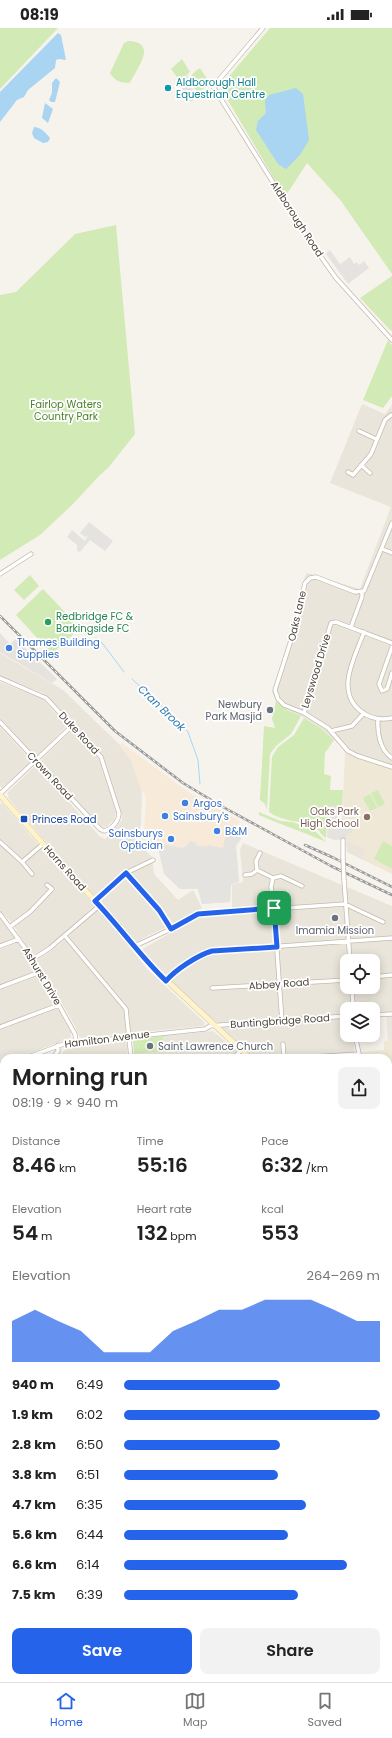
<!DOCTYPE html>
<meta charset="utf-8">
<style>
body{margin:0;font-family:Poppins,sans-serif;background:#f2f2f2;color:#222;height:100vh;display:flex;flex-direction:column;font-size:15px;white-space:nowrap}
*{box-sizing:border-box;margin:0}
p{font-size:13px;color:#767676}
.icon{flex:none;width:22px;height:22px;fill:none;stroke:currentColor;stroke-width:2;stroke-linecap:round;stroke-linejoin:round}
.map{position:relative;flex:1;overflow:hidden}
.panel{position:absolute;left:0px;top:1026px;width:392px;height:628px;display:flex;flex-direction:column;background:#fff;border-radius:12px 12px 0 0;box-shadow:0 2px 10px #0003}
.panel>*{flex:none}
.buttons{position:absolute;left:340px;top:926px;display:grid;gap:8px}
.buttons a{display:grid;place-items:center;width:40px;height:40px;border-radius:8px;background:#fff;box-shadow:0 2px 10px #0003;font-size:20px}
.pin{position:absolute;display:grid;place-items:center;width:34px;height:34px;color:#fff;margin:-17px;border-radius:8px;box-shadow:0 2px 6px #0006}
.round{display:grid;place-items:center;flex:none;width:42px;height:42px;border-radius:8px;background:#f2f2f2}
.summary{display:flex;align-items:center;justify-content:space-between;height:68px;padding:0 12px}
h1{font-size:22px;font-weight:600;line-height:30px}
.stats{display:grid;grid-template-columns:repeat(3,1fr);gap:6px;height:68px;padding:4px 12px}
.stats div{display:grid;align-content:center}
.stats b{font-size:20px;font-weight:600}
.stats small{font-size:11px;font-weight:400}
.stats p{font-size:11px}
.chart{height:112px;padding:8px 12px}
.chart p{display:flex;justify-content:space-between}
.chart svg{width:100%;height:72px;margin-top:4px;fill:#2563eb;opacity:.7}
.primary-button{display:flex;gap:8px;margin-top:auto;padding:8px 12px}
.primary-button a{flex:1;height:46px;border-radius:8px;background:#2563eb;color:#fff;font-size:16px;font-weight:600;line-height:46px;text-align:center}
.primary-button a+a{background:#f2f2f2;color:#222}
ul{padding:0 12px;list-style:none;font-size:13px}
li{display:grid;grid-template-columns:64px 48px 1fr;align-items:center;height:30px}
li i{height:10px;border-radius:5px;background:#2563eb}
.status{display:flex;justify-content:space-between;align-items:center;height:28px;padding:0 20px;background:#fff;direction:ltr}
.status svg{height:11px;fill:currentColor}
.tab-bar{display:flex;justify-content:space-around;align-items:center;height:56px;border-top:1px solid #e0e0e0;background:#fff;font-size:11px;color:#767676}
.tab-bar a{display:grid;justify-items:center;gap:2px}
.tab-bar .current{color:#2563eb}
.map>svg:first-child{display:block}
.residential{fill:#eae5da;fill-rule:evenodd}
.commercial{fill:#f7ead8}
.industrial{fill:#e6e2dd}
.education{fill:#efe8d6}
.green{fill:#d2eab5}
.parking{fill:#e5e3e0}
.water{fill:#a9d4f2}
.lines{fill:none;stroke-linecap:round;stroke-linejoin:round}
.stream{stroke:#a9d4f2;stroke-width:1}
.street-casing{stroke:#c2bbae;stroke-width:5}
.secondary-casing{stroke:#d6c79b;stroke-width:6}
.primary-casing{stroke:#e6c16a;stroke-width:7}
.highway-casing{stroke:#e0a43c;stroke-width:8}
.street{stroke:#fff;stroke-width:3.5}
.secondary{stroke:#fff3cd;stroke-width:5}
.primary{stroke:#ffe39c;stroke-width:5.5}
.highway{stroke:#ffcf6e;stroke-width:6}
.rail-casing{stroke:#9a9a9a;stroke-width:2.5}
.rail{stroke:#fff;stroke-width:1;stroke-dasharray:3;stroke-linecap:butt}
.street-bridge-casing{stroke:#c2bbae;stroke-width:5;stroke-linecap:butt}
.street-bridge{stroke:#fff;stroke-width:3.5}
.route-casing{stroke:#fff;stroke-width:8}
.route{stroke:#2563eb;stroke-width:5}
.culture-dot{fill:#0f9aa8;stroke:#fff;stroke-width:1.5}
.leisure-dot{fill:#2e9e5b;stroke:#fff;stroke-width:1.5}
.shop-dot{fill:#3f7fe0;stroke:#fff;stroke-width:1.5}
.worship-dot{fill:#6b7280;stroke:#fff;stroke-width:1.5}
.education-dot{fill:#8d6e63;stroke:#fff;stroke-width:1.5}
.transit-dot{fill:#1a4fb4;stroke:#fff;stroke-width:1.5}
.labels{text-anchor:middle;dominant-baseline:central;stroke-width:3.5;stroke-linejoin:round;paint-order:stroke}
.culture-label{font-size:10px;fill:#0d838f;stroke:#fff;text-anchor:start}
.street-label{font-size:10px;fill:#4b4439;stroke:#fff}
.park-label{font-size:10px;fill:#4a7f2a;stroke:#fff}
.leisure-label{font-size:10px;fill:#27864d;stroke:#fff;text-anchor:start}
.shop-label{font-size:10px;fill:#366cbe;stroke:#fff;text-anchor:start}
.worship-label{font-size:10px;fill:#5b616d;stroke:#fff;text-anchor:end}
.education-label{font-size:10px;fill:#785e54;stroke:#fff;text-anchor:end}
.transit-label{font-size:10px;fill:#164399;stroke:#fff;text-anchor:start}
.water-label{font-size:11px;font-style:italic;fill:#2e7ab2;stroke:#fff}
</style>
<div class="status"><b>08:19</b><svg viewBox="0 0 49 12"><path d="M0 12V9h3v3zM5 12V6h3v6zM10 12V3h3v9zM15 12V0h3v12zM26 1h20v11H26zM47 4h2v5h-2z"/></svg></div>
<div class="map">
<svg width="392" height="1654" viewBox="0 0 392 1654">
<rect width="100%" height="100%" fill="#f6f3ec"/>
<path class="residential" d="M362,376L385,386L392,377V741L345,725L343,719L320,700L305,690L280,678L276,673L272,664L293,600L305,548L307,545L360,561L391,479L330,455Z
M0,625L63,662L119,716L131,732L142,764L141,797L136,813L152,829L154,846L178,872L193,862L202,880L172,897L149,907L136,915L120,895L94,869L7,769L9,768L7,765L36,737L99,808L105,811L122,792V788L104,731L101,726L43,665L0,648Z
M0,654L43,671L67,698L36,729L0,690Z
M0,699L32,733L2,760L0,758Z
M71,703L99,731L116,784L114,792L106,799L100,798L41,736L42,731Z
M2,775L63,845L95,877L57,912L44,922L33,927L11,894L0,882V776Z
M346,812L365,821L363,832L347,824Z
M243,815L392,878V1011L388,1013L386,984L373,985V981H347V1007H353L355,1030H279L274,1027L271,1030H255L151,935L141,922L198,889L232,887V857L243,854L240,822ZM347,933H373V959H347Z
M98,881L116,901L147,941L205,995L203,998L80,1010L75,998L37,932L58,918Z
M0,890L15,910L0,915Z
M17,914L30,932L63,990L71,1004V1010L16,1030H4V1034L0,1036V921Z
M213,1003L245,1030H135L134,1026L165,1023L163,1008Z
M126,1012L128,1030H57L68,1019Z
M4,1041V1076L0,1077V1042Z
M4,1081V1112L0,1113V1083Z
M4,1144V1428L0,1429V1147Z
M392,1226V1450L388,1451V1229Z
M4,1434V1475L0,1469V1435Z
M4,1503V1587L0,1584V1505Z
M0,1624L4,1628V1650H23L26,1654H0Z"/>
<path class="commercial" d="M122,715L188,764L240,793L237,799L241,811L236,818L239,854L231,857L230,874L202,876L198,861H180L164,846L159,823L151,816L144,804L146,772L144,763L142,764L131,732L119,716Z
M388,1083H392V1125L388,1124Z
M388,1135L392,1138V1206L388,1209Z"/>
<path class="industrial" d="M0,605L10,616L16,611L57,651L52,655L0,624Z"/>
<path class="education" d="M345,725L392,741V846L363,832L364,821L346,812H341Z
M392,1011V1083H388V1030H363L362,1024L384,1022V1014Z"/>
<path class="green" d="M0,0H58L0,61Z
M270,0H392V246L341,173L307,135L285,169L220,59Z
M128,13C158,14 138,39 131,53L129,55C120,55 114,52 110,45L124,15Z
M182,31L190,44L180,53L171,41Z
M200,40L211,57L198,63C185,54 189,47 200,40Z
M116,197L135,406L108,440L99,448L72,477L40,507L0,532V267L16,264L75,206Z
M392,248V302L391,303L360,270Z
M388,312L392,317V368L383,380L363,372Z
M30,547L39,558L24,572L14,562Z
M43,561L80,600L52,626L16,587Z
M276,673L287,682L301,688L291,706L276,718L270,726L267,782L265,776L260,772L264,698L275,700L272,691Z
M304,690L320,700L334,712L325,725L324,746L331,748L330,762H343L342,778H328L326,810C321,808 320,802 315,799C300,792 282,794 269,784L272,729L278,719L294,707Z
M378,762L385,776L378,779L371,765Z
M370,766L377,780L370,783L363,770Z
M259,784L280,793L292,794L313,801L326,814C304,804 281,797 259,787Z
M383,813L392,818V841L374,831Z
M163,1008L165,1023L134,1026L133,1012Z
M391,1455L392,1654H35L32,1650H388V1456Z"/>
<path class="parking" d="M188,47L190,58L199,69L191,74L179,56Z
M330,222L340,236L350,229L354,236L357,234L359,237L364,233L369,240L348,256L326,226Z
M89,494L113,513L105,523L90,512L80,524L77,523V517L67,509L72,502L85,513L88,508L85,509L80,505Z
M328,778H342V783L340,784V794L341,795L356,790L352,805H348L346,811L334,812L327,809Z
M228,797L237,799L241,811L236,818L239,854L231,857L230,874L202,876L198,861H180L164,846L157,815L182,820L189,816V813L197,815L196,817L207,819L208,817L223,820Z
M388,1155L392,1159V1185L388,1182Z"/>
<path class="water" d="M58,5L61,7L66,32L59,31L56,32L55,40L28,62L24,69L17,72L0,94V64Z
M56,50L60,54L55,74H51L49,72L52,65V55Z
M296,60L303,66L309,112L300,127L286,141L278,136L256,102L258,93L266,85L265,73L269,67Z
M45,75L53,81L48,95L42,90Z
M34,99C42,100 45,104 50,110L48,114L43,115L34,110L32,105Z"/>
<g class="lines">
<path class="stream" d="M96,610L103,616L124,644
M132,651L179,694L188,704L198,732L200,756
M362,1650L377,1653"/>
<defs>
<path id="street" d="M263,0L218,53L214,60L309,212L336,250L392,312
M359,403L376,411
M361,437L370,445
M348,444L353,447L371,426L385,392L391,387
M392,495L364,563L355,564L316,549L310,550L305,555L294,603L275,662L278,671L284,677L304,685L328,700L348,723L358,728L392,739
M382,521L392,525
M0,546L31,526
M351,599L362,569V564
M364,604C355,629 334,664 362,684C371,691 382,692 392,690
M392,619L379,656L382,663L387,661L392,645
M0,650L46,670L101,729L119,785C119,793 112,801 104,803L100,801L0,694
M304,685L331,595L336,594L392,615
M378,691C377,705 380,722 392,730
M331,703L352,698L364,685
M0,766L72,698
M343,812V830
M0,814L22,834L43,816
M260,825L256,833L257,842L273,850
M22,834L32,846
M126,845L159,882L171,901
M245,847L252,846L257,842
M344,852L350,933
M95,873L126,845L153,832
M0,886L33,931L75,1006L76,1014
M11,898L30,884L52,861L47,857
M65,908L126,981L131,1030
M0,918L19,911
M135,918L171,901L198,886L345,876L383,894
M33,931L50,920L99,878
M373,949L392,947
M166,953C175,942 198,927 212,923L392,910
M0,959L40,944
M352,959L353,981
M212,960L347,952
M373,987L392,986
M282,994L274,880L271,859L273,850L281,848L302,858
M0,999L59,977
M355,1007L360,1030
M283,1016L284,1030
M25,1030L64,1016L205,1001L210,998L221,997L347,988
M53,1030L58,1023V1017
M234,1030L241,1022
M296,1030L359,1026
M0,1040L4,1038
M0,1080L4,1078
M0,1115L4,1113
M0,1217L4,1215
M0,1263L4,1262
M388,1282L392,1279
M0,1310L4,1308
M0,1321L1,1327L0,1334
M388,1333L392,1331
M0,1370L4,1371
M388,1375L392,1373
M388,1380L392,1387
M0,1432L4,1431
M388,1452L392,1451
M0,1474L4,1479
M0,1531H4
M0,1585L4,1589
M0,1599L4,1595"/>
<path id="secondary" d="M0,767L65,841L118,897L148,935L250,1030
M388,1132L392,1135"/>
<path id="primary" d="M0,1617L4,1621
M28,1650L30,1654"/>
<path id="highway" d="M388,1215L392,1212
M388,1223L392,1221
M0,1491L4,1488
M0,1499L4,1497"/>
</defs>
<use href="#street" class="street-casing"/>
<use href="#secondary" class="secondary-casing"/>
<use href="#primary" class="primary-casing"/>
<use href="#highway" class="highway-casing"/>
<use href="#street" class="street"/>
<use href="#secondary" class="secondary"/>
<use href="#primary" class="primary"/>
<use href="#highway" class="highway"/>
<defs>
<path id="rail" d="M0,588L115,703L183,755L223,779L331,838L392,867
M305,817L334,830L392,859"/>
</defs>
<use href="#rail" class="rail-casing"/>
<use href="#rail" class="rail"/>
<defs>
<path id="street-bridge" d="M343,830L344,852"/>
</defs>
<use href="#street-bridge" class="street-bridge-casing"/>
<use href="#street-bridge" class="street-bridge"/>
</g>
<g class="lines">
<defs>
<path id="route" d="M126,845L159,882L171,901L198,886L274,880L277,919L212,923C198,927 175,942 166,953C140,928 120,899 95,873Z"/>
</defs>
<use href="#route" class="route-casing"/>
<use href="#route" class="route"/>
</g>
<circle class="culture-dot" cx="168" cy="60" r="4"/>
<circle class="leisure-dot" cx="48" cy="594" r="4"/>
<g class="shop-dot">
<circle cx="9" cy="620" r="4"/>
<circle cx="185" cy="775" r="4"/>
<circle cx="165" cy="788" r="4"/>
<circle cx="217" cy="803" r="4"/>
<circle cx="171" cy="811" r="4"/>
</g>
<g class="worship-dot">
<circle cx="270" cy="682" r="4"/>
<circle cx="335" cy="890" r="4"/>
<circle cx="150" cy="1018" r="4"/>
</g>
<circle class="education-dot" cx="367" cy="789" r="4"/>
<rect class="transit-dot" x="20" y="787" width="8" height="8" rx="2"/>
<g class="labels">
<g class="culture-label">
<text x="176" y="54">Aldborough Hall<tspan x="176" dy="12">Equestrian Centre</tspan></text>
</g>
<g class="street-label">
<text transform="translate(297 191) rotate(57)">Aldborough Road</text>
<text transform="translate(297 588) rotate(-77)">Oaks Lane</text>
<text transform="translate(316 643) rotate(-73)">Leyswood Drive</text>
<text transform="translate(79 705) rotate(47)">Duke Road</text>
<text transform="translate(50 748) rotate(47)">Crown Road</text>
<text transform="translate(65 840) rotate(48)">Horns Road</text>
<text transform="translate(42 948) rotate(59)">Ashurst Drive</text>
<text transform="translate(279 956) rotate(-4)">Abbey Road</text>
<text transform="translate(280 993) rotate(-4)">Buntingbridge Road</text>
<text transform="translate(107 1011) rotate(-7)">Hamilton Avenue</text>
</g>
<g class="park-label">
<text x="66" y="376">Fairlop Waters<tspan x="66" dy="12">Country Park</tspan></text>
</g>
<g class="leisure-label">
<text x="56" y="588">Redbridge FC &amp;<tspan x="56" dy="12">Barkingside FC</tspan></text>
</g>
<g class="shop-label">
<text x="17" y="614">Thames Building<tspan x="17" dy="12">Supplies</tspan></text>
<text x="193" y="775">Argos</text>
<text x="173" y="788">Sainsbury's</text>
<text x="225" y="803">B&amp;M</text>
<text x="163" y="805" text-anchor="end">Sainsburys<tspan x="163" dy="12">Optician</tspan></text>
</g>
<g class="worship-label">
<text x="262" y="676">Newbury<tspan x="262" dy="12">Park Masjid</tspan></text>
<text x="335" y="902" text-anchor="middle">Imamia Mission</text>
<text x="158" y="1018" text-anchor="start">Saint Lawrence Church</text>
</g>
<g class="education-label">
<text x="359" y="783">Oaks Park<tspan x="359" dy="12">High School</tspan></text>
</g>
<g class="transit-label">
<text x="32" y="791">Princes Road</text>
</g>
<g class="water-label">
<text transform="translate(162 680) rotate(44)">Cran Brook</text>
</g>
</g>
</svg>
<div class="buttons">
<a><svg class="icon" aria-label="locate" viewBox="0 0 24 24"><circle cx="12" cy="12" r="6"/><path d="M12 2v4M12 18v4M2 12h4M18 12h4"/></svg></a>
<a><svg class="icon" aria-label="layers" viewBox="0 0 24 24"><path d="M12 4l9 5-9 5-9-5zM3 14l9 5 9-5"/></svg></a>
</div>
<div class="pin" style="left:274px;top:880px;background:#1e9e55"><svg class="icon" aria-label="arrive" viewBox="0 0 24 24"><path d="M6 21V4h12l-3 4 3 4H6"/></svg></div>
<section class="panel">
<div class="summary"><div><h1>Morning run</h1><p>08:19 · 9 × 940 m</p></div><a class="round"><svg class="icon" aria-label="share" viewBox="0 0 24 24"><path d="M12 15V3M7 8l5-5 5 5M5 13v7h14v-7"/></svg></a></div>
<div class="stats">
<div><p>Distance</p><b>8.46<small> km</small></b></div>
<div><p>Time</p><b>55:16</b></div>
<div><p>Pace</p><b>6:32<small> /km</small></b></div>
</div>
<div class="stats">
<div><p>Elevation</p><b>54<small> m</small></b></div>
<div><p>Heart rate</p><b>132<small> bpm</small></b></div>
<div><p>kcal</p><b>553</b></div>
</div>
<div class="chart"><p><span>Elevation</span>264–269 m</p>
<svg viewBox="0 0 160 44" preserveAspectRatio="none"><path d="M0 44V19L10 12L20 19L30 25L40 38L50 38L60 38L70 25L80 19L90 12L100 12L110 6L120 6L130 6L140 12L150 19L160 19V44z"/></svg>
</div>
<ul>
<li><b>940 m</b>6:49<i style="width:61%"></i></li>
<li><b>1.9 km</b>6:02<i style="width:100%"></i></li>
<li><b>2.8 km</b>6:50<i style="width:61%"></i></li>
<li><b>3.8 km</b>6:51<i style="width:60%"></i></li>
<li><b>4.7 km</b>6:35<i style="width:71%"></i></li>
<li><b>5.6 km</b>6:44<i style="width:64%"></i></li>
<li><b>6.6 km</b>6:14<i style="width:87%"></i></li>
<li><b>7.5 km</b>6:39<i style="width:68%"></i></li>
</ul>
<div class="primary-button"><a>Save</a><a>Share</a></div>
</section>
</div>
<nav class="tab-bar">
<a class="current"><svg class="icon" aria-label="home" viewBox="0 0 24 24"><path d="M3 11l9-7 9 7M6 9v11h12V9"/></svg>Home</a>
<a><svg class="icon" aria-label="map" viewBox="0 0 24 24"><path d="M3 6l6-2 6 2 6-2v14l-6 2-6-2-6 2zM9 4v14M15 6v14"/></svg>Map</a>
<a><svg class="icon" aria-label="saved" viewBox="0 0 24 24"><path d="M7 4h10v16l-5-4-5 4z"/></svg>Saved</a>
</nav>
